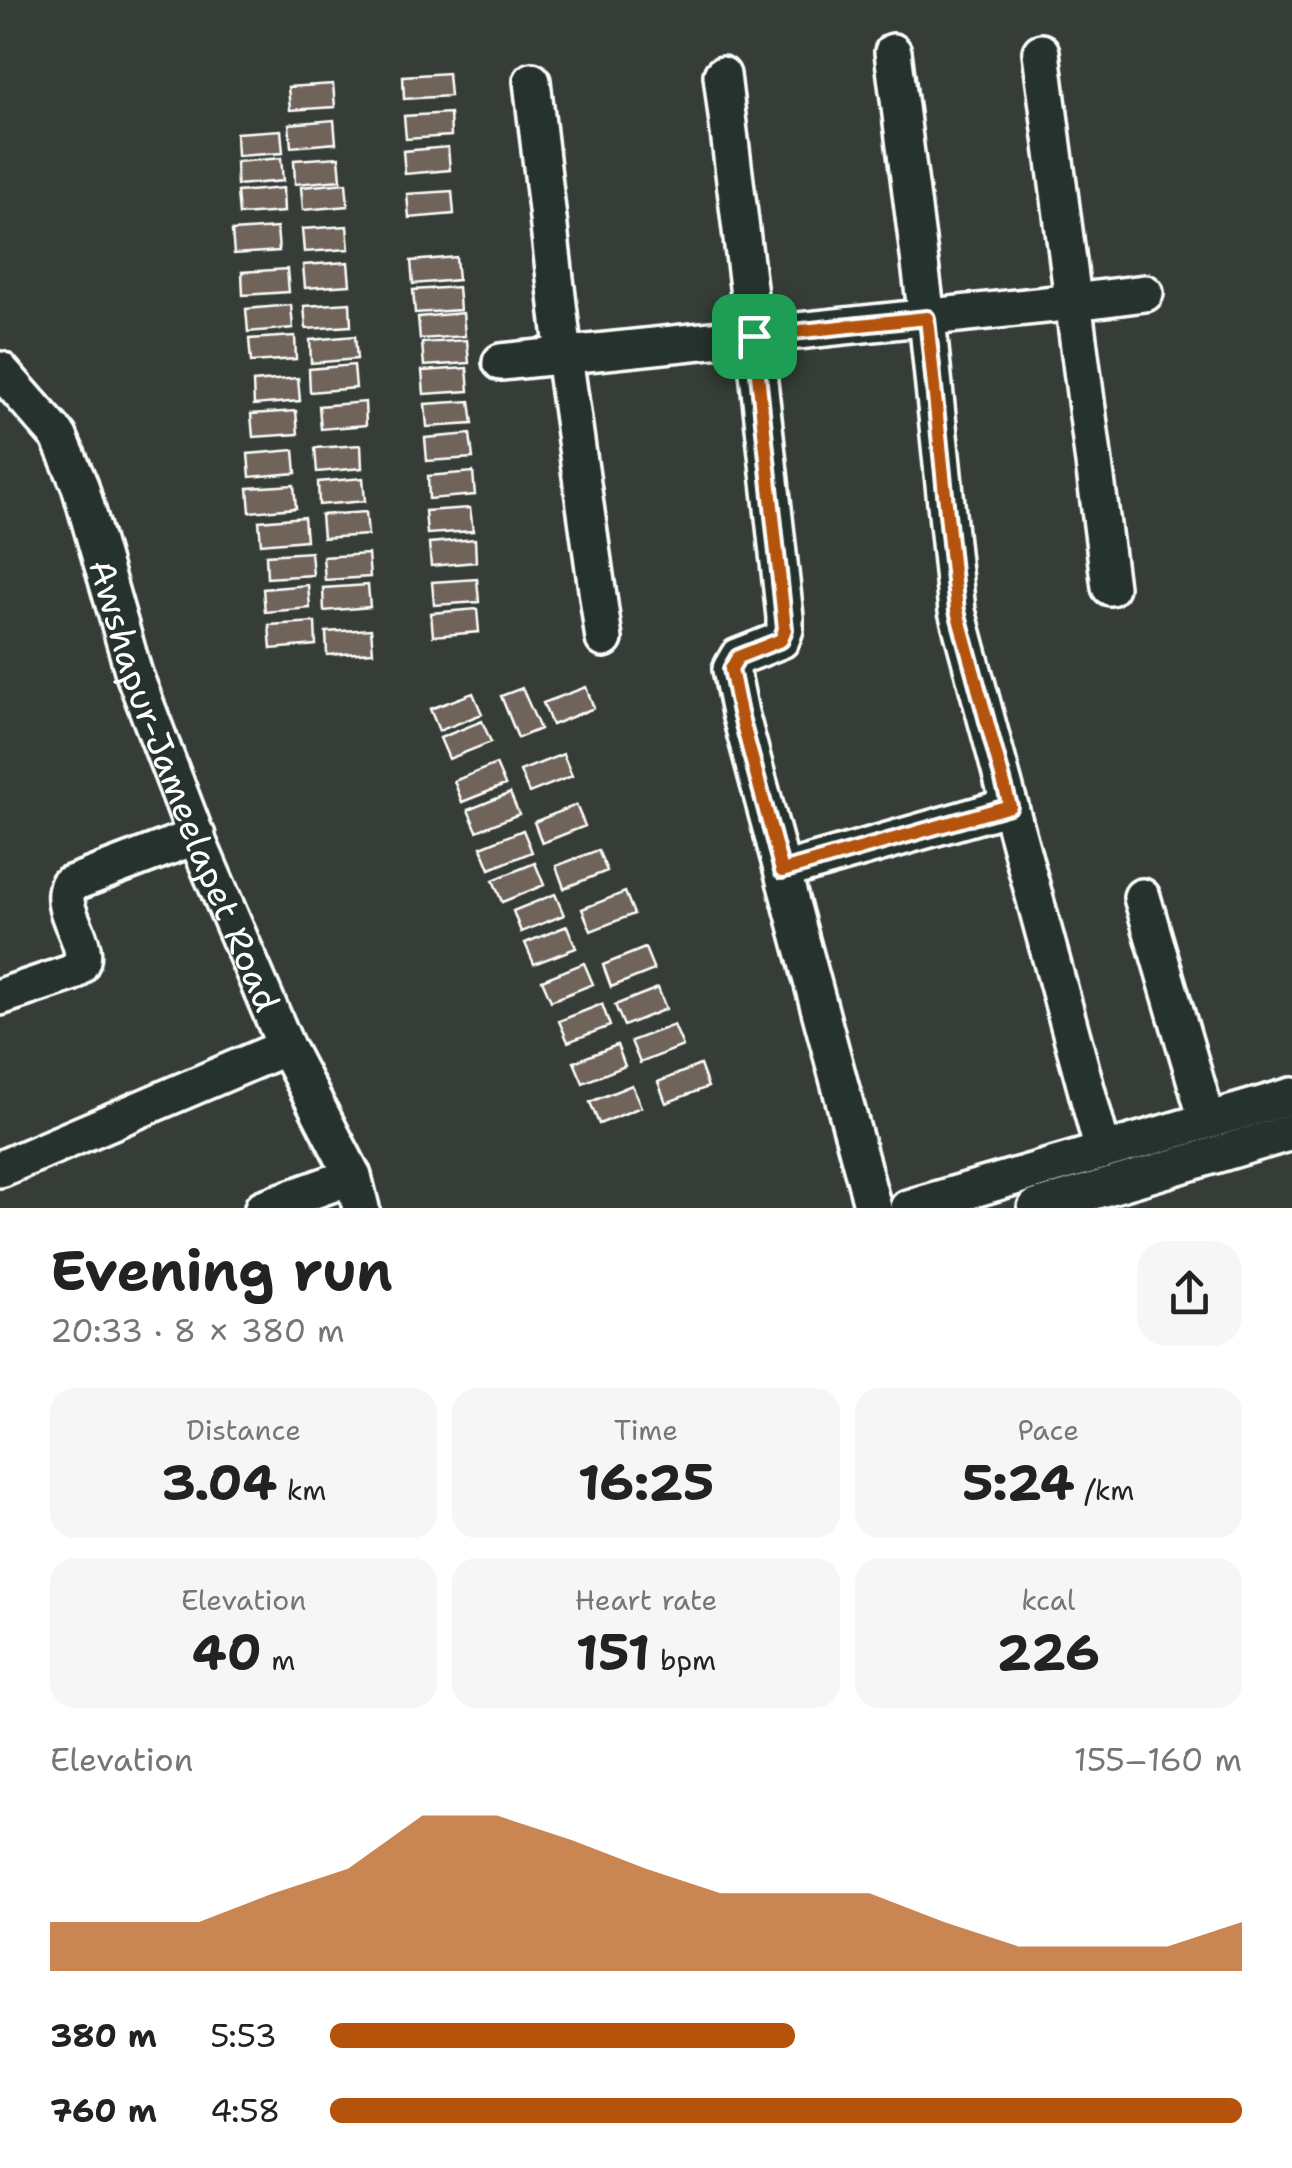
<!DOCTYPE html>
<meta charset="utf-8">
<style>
body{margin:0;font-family:"Shantell Sans",sans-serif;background:#f6f6f6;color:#222;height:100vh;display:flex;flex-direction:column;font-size:38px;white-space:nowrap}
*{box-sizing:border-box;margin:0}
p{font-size:32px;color:#767676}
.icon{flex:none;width:55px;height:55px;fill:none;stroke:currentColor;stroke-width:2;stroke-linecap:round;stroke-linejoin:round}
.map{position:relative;height:1208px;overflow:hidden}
.drawer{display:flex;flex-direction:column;background:#fff;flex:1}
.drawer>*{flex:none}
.pin{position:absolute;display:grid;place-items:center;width:85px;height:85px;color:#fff;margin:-42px;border-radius:20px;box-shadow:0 5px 15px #0006}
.round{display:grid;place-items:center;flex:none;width:105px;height:105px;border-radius:30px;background:#f6f6f6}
.overview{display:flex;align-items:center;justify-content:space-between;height:170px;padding:0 50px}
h1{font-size:55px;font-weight:700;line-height:75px}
.figures{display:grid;grid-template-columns:repeat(3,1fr);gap:15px;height:170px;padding:10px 50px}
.figures div{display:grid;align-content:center;border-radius:25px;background:#f6f6f6;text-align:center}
.figures b{font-size:50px;font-weight:700}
.figures small{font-size:28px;font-weight:400}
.figures p{font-size:28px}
.chart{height:280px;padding:20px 50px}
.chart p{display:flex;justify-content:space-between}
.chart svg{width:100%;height:180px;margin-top:10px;fill:#b45309;opacity:.7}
ul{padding:0 50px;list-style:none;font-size:32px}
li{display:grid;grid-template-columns:160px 120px 1fr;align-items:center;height:75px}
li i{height:25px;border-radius:12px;background:#b45309}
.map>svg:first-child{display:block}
.building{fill:#6f635a;stroke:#fff;stroke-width:2.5}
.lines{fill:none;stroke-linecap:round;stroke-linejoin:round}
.minor-casing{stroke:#fff;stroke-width:42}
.minor{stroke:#26332d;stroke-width:35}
.route-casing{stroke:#fff;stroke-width:20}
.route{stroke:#b45309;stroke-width:12}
.labels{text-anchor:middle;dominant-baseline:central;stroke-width:8;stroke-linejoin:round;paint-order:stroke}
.street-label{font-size:35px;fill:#fff;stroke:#26332d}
</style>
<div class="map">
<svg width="1292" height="1208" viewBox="0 0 1292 1208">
<rect width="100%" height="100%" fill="#353d36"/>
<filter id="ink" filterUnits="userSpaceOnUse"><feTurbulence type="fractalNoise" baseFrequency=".01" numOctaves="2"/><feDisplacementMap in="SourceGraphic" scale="20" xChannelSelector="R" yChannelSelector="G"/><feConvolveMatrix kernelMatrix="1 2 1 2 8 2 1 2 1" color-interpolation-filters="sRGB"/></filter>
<g filter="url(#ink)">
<path class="building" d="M448,73L450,96L404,99L403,76Z
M333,84L335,107L290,110L288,87Z
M450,113L451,136L406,139L404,116Z
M334,120L336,143L291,147L289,124Z
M281,130L283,153L237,156L236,133Z
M448,147L450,170L405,174L403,151Z
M339,157L341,180L295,184L294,160Z
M281,158L283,181L237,185L236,162Z
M346,183L348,206L303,210L301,187Z
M283,188L284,212L239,215L237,192Z
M452,191L454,214L409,218L407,194Z
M347,226L349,249L304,252L302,229Z
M277,228L279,251L234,254L232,231Z
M456,257L458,280L413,284L411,261Z
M348,262L350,285L305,288L303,265Z
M287,269L289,292L243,295L242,272Z
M458,287L460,310L415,313L413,290Z
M350,303L351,326L306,329L304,306Z
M291,305L293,328L248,332L246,309Z
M463,313L465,336L420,339L418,317Z
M295,336L296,359L251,362L249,339Z
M355,336L357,359L311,363L310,340Z
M467,340L469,363L424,366L422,343Z
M354,365L356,388L310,392L309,369Z
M467,368L469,391L424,394L422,371Z
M298,378L300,401L254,405L253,382Z
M470,401L473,424L427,427L425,404Z
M365,402L366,425L321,429L319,406Z
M296,411L298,434L253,437L251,414Z
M470,434L473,458L427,461L425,438Z
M361,445L362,468L317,472L315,448Z
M294,450L296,473L250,477L248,454Z
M473,472L475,495L429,499L428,476Z
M363,478L365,501L319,505L318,482Z
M294,485L296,508L250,512L248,488Z
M470,508L473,531L427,534L425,511Z
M366,512L368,535L323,538L321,515Z
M304,517L306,540L261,544L259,521Z
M475,539L476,562L431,566L429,543Z
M311,552L313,575L267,578L266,555Z
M368,554L370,577L325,580L323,557Z
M477,579L479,602L434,605L432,582Z
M308,585L310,608L265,612L263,589Z
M368,585L370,607L324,611L323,588Z
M477,609L479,632L433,636L431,613Z
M315,622L316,645L271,649L269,625Z
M371,629L373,652L327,655L326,632Z
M586,687L594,708L552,725L543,703Z
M522,688L540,729L518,738L501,696Z
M473,693L482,714L439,731L430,709Z
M482,721L491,742L449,759L440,738Z
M563,754L572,776L529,793L520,771Z
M496,764L505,785L462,802L454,781Z
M510,793L519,814L477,831L468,810Z
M576,805L585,826L542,843L534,822Z
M523,830L532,852L490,869L481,847Z
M598,850L607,871L564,888L556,866Z
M535,863L544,885L502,902L493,880Z
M625,892L634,914L591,931L582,909Z
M555,894L564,915L521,932L513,911Z
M567,926L576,948L534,964L525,943Z
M645,948L654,970L611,987L603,965Z
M584,963L593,984L551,1001L542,980Z
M658,988L666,1009L624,1026L615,1005Z
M602,1004L610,1026L568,1042L559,1021Z
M674,1025L683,1046L640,1063L631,1041Z
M617,1045L625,1066L583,1083L574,1062Z
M700,1065L708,1087L666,1103L658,1082Z
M632,1085L641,1107L599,1124L590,1102Z"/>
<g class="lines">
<defs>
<g id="minor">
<path d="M893,52L927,318L957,611L1103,1151"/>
<path d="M1041,52L1110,587"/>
<path d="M722,75L754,336L785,617V629L781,640L738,657L731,669L740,713L873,1208"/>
<path d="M532,81L564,356L604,639"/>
<path d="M501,362L1074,302L1145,293"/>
<path id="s1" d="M0,370L59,437L80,486L134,674L199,844L286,1047L353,1176L361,1208"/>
<path d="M783,871L1010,806"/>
<path d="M1142,897L1207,1120"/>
<path d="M0,997L71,973C104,953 55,916 68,885L197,836"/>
<path d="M0,1169L286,1047"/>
<path d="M263,1208L353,1176"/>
<path d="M908,1208L1292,1096"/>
<path d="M1036,1208L1292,1132"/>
</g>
</defs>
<use href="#minor" class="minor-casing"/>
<use href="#minor" class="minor"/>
</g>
</g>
<g class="lines" filter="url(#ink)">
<defs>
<path id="route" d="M927,318L957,611L1010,806L782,871L740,713L731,669L738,657L781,640L785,629L754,336Z"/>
</defs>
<use href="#route" class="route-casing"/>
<use href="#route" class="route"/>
</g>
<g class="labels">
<g class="street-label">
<text stroke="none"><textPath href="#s1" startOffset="460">Awshapur-Jameelapet Road</textPath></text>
</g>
</g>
</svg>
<div class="pin" style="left:754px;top:336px;background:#1e9e55"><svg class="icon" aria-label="arrive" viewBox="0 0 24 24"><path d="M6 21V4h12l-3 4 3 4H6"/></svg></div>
</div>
<section class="drawer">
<div class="overview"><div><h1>Evening run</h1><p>20:33 · 8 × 380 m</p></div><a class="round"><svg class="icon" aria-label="share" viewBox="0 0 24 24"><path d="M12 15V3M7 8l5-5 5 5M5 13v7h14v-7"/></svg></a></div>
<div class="figures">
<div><p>Distance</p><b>3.04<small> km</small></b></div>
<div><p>Time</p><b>16:25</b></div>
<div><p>Pace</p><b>5:24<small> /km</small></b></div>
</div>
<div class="figures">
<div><p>Elevation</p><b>40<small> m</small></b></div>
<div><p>Heart rate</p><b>151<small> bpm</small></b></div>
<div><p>kcal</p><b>226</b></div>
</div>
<div class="chart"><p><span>Elevation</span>155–160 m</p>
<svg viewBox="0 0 160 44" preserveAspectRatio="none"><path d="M0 44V32L10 32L20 32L30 25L40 19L50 6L60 6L70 12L80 19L90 25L100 25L110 25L120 32L130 38L140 38L150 38L160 32V44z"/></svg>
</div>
<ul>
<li><b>380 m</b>5:53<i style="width:51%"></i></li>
<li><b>760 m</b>4:58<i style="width:100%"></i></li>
</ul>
</section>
